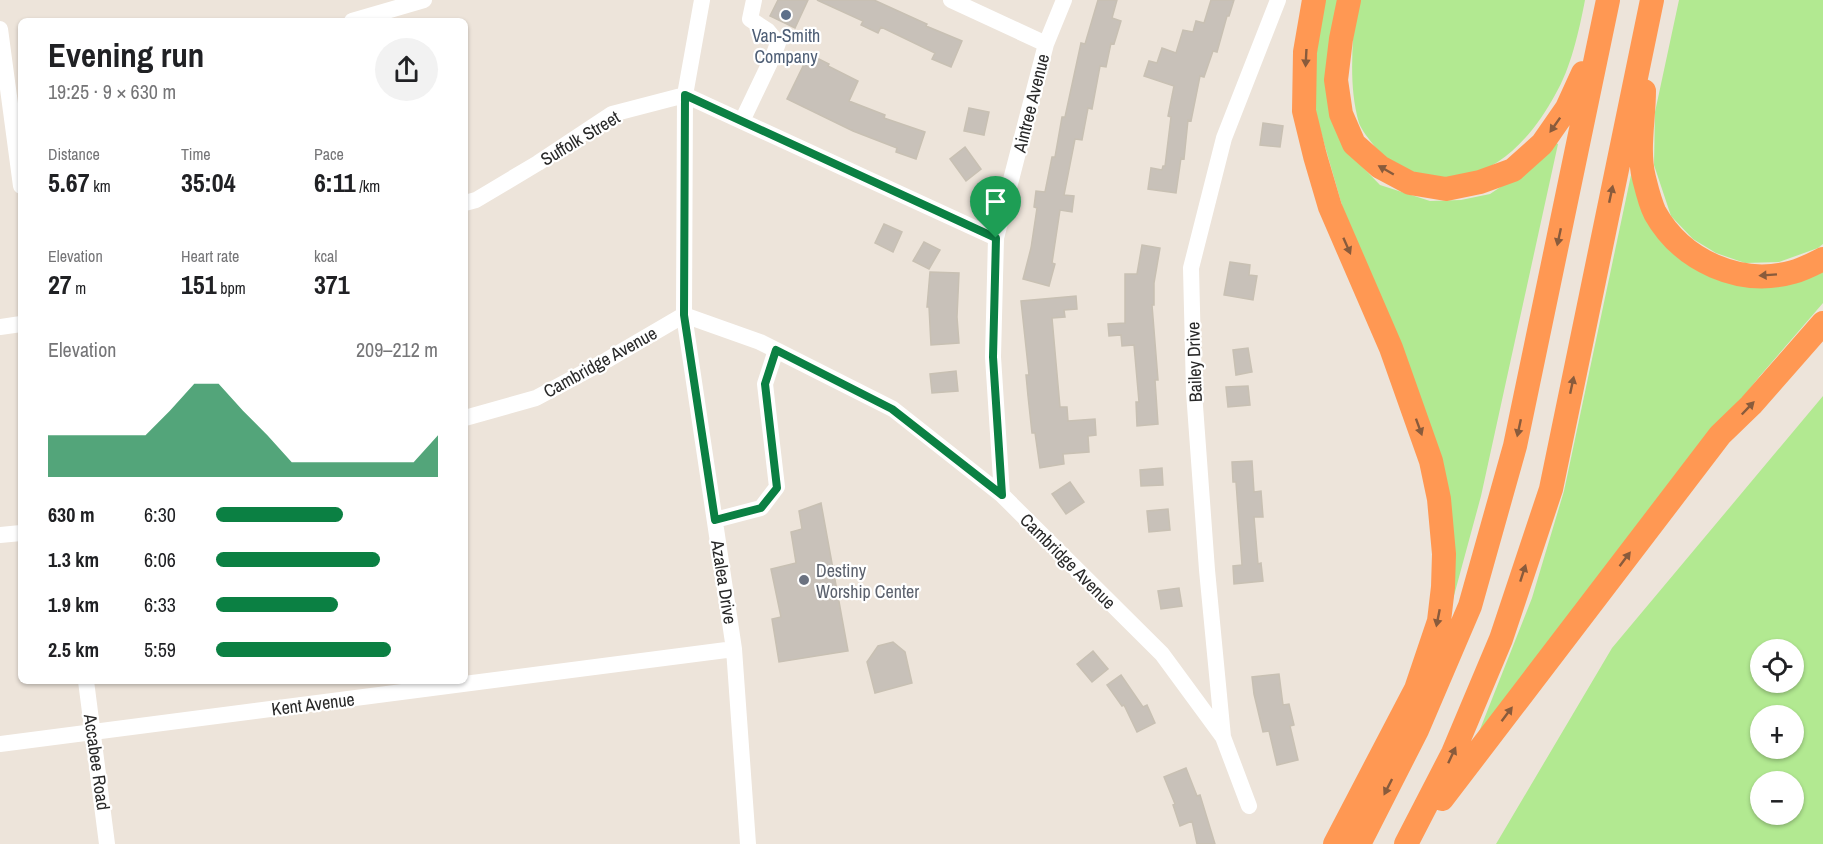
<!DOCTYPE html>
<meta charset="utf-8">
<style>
body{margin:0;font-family:"Archivo Narrow",sans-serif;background:#f2f2f2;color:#202124;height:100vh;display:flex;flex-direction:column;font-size:22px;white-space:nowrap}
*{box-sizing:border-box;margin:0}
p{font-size:20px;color:#757577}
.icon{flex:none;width:33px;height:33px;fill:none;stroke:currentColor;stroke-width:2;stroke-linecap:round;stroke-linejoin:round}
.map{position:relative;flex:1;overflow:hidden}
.drawer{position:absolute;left:18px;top:18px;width:450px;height:666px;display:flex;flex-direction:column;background:#fff;border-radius:9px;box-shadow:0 2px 4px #0004}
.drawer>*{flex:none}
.buttons{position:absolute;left:1750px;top:639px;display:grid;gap:12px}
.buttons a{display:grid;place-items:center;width:54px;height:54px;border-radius:50%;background:#fff;box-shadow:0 2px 4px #0004;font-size:30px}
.pin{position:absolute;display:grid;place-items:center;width:51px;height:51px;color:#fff;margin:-62px -26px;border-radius:50% 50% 50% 0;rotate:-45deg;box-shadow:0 0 6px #0007}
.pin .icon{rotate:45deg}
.round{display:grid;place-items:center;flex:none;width:63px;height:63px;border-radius:32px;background:#f2f2f2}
.headline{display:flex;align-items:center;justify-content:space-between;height:102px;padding:0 30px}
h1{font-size:33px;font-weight:700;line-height:45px}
.stats{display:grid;grid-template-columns:repeat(3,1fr);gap:9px;height:102px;padding:6px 30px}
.stats div{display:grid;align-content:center}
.stats b{font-size:26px;font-weight:700}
.stats small{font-size:16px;font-weight:400}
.stats p{font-size:16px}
.chart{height:168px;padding:12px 30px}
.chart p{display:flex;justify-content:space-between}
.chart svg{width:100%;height:108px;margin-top:6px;fill:#0b8043;opacity:.7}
ul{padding:0 30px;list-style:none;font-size:20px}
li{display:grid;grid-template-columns:96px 72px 1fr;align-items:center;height:45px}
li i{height:15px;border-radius:8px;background:#0b8043}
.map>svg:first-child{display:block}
.green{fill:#b2e991;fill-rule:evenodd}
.building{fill:#c8c1b9;stroke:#c8c0b3;stroke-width:1.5}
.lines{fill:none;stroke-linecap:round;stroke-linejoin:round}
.minor{stroke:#fff;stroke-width:16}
.highway{stroke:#ff9853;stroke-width:24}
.oneway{fill:#895b3c}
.route-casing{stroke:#fff;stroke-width:12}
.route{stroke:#0b8043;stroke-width:8}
.service-dot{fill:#5c6f8a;stroke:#fff;stroke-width:2}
.worship-dot{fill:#6b7280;stroke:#fff;stroke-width:2}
.labels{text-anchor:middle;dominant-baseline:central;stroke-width:4.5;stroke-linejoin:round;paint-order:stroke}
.service-label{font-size:18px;fill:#4e5e75;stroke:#fff}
.street-label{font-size:18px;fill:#292929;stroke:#fff}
.worship-label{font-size:18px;fill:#5b616d;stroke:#fff;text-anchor:start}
</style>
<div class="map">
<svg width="1823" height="844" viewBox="0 0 1823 844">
<rect width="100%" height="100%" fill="#ede4da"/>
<path class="green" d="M1324,0H1337L1352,156L1380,185L1430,201L1461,200L1490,194L1520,174L1550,140L1558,144L1481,496L1449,614L1453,571L1352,240L1316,115L1314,71Z
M1357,0H1585C1579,31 1571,68 1555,95C1535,132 1504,168 1463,177C1444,182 1422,182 1405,172C1399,168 1392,164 1386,159C1379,152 1362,132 1359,123C1348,85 1353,45 1355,5Z
M1679,0H1823V244L1818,248L1779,262L1745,263L1716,253L1693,239L1671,216L1654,165L1655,112Z
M1634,161L1695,267L1823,270V303L1759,377L1707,443L1471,752L1532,598L1564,491Z
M1823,396V844H1496L1612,648ZM1761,650H1794V682H1761ZM1761,716H1794V748H1761ZM1761,782H1794V814H1761Z"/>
<path class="building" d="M778,0H808L795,28L770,16Z
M817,0H874L927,24L926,26L962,41L951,67L932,59L935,53L881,27L878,33L861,25L863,21Z
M1098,0H1117L1112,18L1121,21L1114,44L1111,43L1106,67L1100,66L1092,109L1088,108L1082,140L1075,139L1064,195L1074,196L1072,212L1060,210L1052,263L1055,264L1049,286L1023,279L1031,248L1037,208L1034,207L1036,191L1045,192L1052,157H1055L1062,117H1065L1081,43L1085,44Z
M1211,0H1234L1229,16H1227L1217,52L1213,51L1204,77L1200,76L1191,121L1188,120L1184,159L1181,158L1176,193L1148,189L1151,168L1162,170L1163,166H1165L1171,117L1168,116L1174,86L1144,76L1149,61L1157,63L1162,48L1176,53L1183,30L1193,32L1196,21L1204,23Z
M809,54L829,64L828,66L858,81L849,101L885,115L884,118L925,132L916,159L896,152L897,148L853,131L787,99Z
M969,108L989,112L984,135L964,131Z
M1263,123L1283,126L1280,147L1260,145Z
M965,147L981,169L966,181L950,159Z
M884,224L902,232L893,252L875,243Z
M924,242L940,250L929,269L913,261Z
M1142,245L1160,248L1154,283V305H1152L1158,380H1155L1158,424L1137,426L1136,402H1139L1134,345L1122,346L1121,335L1109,336L1108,324L1125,323V274H1137Z
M1230,262L1250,265L1249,275L1257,276L1253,300L1224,295Z
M930,272L959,273L957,317L959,343L931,345L929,307H927Z
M1076,296L1077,309L1064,310L1065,317L1052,318L1060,407H1067L1068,421L1095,419L1096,435L1088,436L1089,452L1063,454L1064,464L1040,468L1035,433H1032L1028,396L1026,375H1029L1021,301Z
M1248,348L1252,372L1236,375L1233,350Z
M956,371L958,391L932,393L930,374Z
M1248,386L1250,405L1228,407L1226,387Z
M1252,461L1254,492L1261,491L1263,517H1254L1258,564L1261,563L1263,581L1234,584L1233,566L1242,565L1236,482H1233L1232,462Z
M1162,468L1163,485L1141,486L1140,470Z
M1070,482L1084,502L1066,514L1052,494Z
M821,503L848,651L779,662L772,619L781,617L771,569L796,563L791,532L802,529L799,511Z
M1168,509L1170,530L1149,532L1147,511Z
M1179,588L1182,606L1161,609L1158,591Z
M893,642L905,652L912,683L875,693L867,662L878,646Z
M1093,651L1108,669L1092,682L1077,664Z
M1279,674L1283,705L1289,704L1294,725L1290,726L1298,760L1277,765L1269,731L1263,732L1254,694L1252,677Z
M1121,675L1143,707L1147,705L1155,723L1137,732L1124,705L1122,706L1107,685Z
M1186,768L1197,796L1200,795L1215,844H1197L1192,821L1180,826L1173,805L1175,804L1164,777Z"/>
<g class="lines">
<path class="minor" d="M702,0L685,95L684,315L734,649L748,844
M951,0L1046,44
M352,21L424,0
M0,29L21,186
M742,121L774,54L778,43L768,31L750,19L754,0
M465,203L476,200L538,163L612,114L685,95L996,238
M0,327L21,324
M465,418L536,398L607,360L684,315L760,342L893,409L1002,495L1162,654L1223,737L1249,806
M1002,495L993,357L996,238L1046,44L1064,0
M715,520L761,508L777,487L765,384L776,350
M0,535L21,533
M86,681L107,844
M1223,737L1207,570L1194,392L1191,268L1224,138L1278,0
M0,744L734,649"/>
<path class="highway" d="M1314,0L1305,52L1304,111L1315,156L1330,207L1391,348L1431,461L1439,499L1444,554L1443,587L1439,621L1416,689L1335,844
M1349,0L1341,39L1336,80L1341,114L1354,144L1380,167L1410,183L1446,189L1480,182L1513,170L1542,144L1567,108L1583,73
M1644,91C1644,119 1637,150 1644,178C1647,190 1650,203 1655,213C1682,261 1740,287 1793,272C1804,269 1813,264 1823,259
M1442,799L1720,435L1751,405L1823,323
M1359,844L1417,730L1470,606L1515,446L1608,0
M1406,844L1453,753L1501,639L1551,489L1652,0"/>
</g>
<defs><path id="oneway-solid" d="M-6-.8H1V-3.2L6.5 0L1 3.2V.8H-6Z" transform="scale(1.5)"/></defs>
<g class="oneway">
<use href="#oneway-solid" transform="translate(1306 58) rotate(93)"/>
<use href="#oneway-solid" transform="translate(1555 125) rotate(125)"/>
<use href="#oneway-solid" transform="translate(1386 170) rotate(-150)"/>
<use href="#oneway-solid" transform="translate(1611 194) rotate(-78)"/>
<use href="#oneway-solid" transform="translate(1559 237) rotate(102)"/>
<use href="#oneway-solid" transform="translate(1347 246) rotate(66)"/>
<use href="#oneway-solid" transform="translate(1768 275) rotate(176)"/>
<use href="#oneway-solid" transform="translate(1572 385) rotate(-78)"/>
<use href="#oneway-solid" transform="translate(1748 408) rotate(-46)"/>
<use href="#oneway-solid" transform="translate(1419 427) rotate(70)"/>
<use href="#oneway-solid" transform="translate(1519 428) rotate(102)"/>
<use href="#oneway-solid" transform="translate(1625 559) rotate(-53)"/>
<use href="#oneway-solid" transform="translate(1523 573) rotate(-72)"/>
<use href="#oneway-solid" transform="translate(1438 618) rotate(101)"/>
<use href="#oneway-solid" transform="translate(1507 714) rotate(-53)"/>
<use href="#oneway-solid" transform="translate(1452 755) rotate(-65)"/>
<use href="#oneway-solid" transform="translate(1388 787) rotate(117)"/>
</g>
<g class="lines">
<defs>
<path id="route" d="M685,95L996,238L993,357L1002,495L892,409L776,350L765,384L777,488L761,508L715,520L684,315Z"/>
</defs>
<use href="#route" class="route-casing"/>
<use href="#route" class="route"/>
</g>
<circle class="service-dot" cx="786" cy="15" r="6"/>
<circle class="worship-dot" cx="804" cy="580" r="6"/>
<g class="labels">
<g class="service-label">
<text x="786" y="35">Van-Smith<tspan x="786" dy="21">Company</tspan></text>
</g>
<g class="street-label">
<text transform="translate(1031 103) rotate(-76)">Aintree Avenue</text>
<text transform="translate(580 138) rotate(-31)">Suffolk Street</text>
<text transform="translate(600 362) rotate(-29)">Cambridge Avenue</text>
<text transform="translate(1194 362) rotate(-92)">Bailey Drive</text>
<text transform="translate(1068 561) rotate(45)">Cambridge Avenue</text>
<text transform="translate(724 582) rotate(81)">Azalea Drive</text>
<text transform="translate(313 704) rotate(-7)">Kent Avenue</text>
<text transform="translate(97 762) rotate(82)">Accabee Road</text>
</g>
<g class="worship-label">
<text x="816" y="570">Destiny<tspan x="816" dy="21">Worship Center</tspan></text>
</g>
</g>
</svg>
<div class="buttons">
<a><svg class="icon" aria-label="locate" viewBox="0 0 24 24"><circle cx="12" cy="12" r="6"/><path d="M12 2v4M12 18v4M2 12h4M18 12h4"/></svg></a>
<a>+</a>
<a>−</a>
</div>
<div class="pin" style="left:996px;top:238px;background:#1e9e55"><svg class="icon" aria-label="arrive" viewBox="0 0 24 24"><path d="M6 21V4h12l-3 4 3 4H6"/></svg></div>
<section class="drawer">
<div class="headline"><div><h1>Evening run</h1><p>19:25 · 9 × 630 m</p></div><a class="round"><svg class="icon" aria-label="share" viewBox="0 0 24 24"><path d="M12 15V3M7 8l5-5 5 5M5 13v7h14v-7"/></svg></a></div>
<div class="stats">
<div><p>Distance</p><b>5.67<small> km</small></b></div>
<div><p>Time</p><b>35:04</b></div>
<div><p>Pace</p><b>6:11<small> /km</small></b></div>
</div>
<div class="stats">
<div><p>Elevation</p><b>27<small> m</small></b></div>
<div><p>Heart rate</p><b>151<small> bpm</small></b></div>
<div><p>kcal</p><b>371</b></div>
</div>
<div class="chart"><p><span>Elevation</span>209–212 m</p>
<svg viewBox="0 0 160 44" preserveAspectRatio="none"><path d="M0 44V27L10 27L20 27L30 27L40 27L50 17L60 6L70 6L80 17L90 27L100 38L110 38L120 38L130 38L140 38L150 38L160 27V44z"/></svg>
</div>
<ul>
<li><b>630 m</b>6:30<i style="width:57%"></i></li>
<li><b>1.3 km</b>6:06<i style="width:74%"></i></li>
<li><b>1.9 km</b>6:33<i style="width:55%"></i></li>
<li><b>2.5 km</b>5:59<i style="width:79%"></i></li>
</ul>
</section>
</div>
